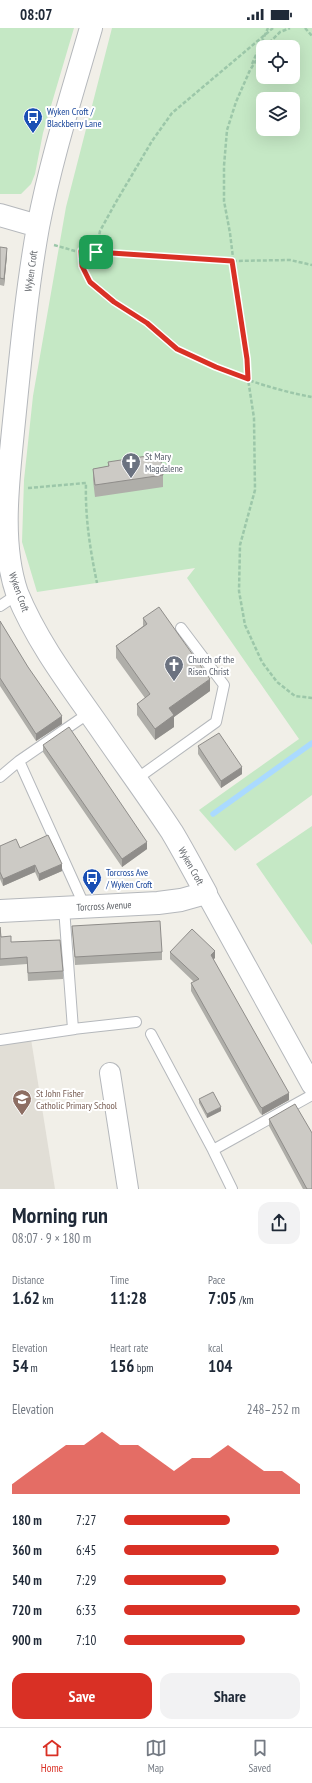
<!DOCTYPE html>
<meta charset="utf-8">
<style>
body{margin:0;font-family:"PT Sans Narrow",sans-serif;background:#f2f2f3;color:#1f2937;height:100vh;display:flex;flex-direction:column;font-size:15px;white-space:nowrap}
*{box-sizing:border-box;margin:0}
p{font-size:13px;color:#747a83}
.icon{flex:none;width:22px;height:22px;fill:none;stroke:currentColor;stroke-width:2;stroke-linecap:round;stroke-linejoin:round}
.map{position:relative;height:1161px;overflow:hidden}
.drawer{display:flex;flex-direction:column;background:#fff;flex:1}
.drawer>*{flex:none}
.buttons{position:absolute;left:256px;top:12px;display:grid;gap:8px}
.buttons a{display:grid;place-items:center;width:44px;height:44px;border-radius:8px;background:#fff;box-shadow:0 4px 16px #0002;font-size:20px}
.pin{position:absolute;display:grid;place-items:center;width:34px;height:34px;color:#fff;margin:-17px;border-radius:8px;box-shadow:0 2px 6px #0006}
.round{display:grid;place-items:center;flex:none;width:42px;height:42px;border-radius:12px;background:#f2f2f3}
.overview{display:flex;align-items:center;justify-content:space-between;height:68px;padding:0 12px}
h1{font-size:22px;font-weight:600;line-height:30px}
.metrics{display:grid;grid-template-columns:repeat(3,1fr);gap:6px;height:68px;padding:4px 12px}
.metrics div{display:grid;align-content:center}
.metrics b{font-size:17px;font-weight:600}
.metrics small{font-size:11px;font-weight:400}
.metrics p{font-size:11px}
.chart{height:112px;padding:8px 12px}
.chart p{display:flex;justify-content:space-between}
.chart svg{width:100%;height:72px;margin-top:4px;fill:#d93025;opacity:.7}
.button{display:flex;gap:8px;margin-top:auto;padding:8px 12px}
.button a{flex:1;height:46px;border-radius:12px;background:#d93025;color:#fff;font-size:16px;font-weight:600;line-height:46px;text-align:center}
.button a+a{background:#f2f2f3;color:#1f2937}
ul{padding:0 12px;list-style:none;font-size:13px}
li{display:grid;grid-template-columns:64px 48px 1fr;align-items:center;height:30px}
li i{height:10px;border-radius:5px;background:#d93025}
.status{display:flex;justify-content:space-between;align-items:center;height:28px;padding:0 20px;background:#fff;direction:ltr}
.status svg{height:11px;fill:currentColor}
.menu{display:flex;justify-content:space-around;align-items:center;height:56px;border-top:1px solid #e0e1e3;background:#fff;font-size:11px;color:#747a83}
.menu a{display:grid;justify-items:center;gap:2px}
.menu .current{color:#d93025}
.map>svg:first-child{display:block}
.education{fill:#e1ded6}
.green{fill:#c5e8c5;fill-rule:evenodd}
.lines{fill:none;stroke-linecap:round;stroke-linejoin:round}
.stream{stroke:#aadaff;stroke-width:5.5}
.service-casing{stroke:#b5b8bc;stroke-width:12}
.minor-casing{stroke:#b5b8bc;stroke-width:22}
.tertiary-casing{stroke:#b5b8bc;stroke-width:24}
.path{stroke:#9cc7a9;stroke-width:2.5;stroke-dasharray:4 2;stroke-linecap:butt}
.service{stroke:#fff;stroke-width:10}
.minor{stroke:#fff;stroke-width:20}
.tertiary{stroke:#fff;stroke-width:22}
.wall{fill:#afaea9}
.shaded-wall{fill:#8f8d8a}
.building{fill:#cccac5;stroke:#8f8d8a}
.route-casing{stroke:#fff;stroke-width:8}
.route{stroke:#d93025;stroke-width:5}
.labels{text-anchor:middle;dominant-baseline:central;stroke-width:4;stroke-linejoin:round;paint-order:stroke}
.transit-label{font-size:10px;fill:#164399;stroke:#fff;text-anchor:start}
.street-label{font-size:10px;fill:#5f6368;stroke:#fff}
.worship-label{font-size:10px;fill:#5b616d;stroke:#fff;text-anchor:start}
.education-label{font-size:10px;fill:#785e54;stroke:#fff;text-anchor:start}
</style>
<div class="status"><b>08:07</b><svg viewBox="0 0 49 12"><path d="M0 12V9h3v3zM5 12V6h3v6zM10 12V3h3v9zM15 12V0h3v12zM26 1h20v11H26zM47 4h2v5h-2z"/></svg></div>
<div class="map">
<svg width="312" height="1161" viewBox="0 0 312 1161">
<rect width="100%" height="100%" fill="#f1efe8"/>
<path class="education" d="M31,1011L55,1161H0V1015Z"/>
<path class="green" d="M0,0H74L43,105L35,146L31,156L21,166H0Z
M112,0H312V767L235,823L199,782L299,711L187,550L195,540L37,564L22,514L24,452L33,368L66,179ZM263,19H293V49H263ZM263,71H293V101H263Z
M312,798V917L256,836Z"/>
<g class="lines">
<path class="stream" d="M213,786L312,715"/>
<defs>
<path id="service" d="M0,578L18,566
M0,749L19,733
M135,752L216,694L224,657L181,600
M85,879L19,733L89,685
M64,880L73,1001L136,994
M151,1006L213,1122L312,1067
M0,1012L75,1001
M213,1122L232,1161"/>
<path id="minor" d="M206,865L312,1057
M110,1045L128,1161"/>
<path id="tertiary" d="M0,187L38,198
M0,883L158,875L181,872L206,865C195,845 184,824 172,804C149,769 124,735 100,700C70,657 37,614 17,565C0,515 8,455 13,403C20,335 26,266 38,199C51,131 72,66 91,0"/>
</defs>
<use href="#service" class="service-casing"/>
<use href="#minor" class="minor-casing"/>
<use href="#tertiary" class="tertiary-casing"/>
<path class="path" d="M305,0L312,8
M265,19L280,4L290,0
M263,22L250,42L236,74L227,102L224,138V173L230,205L242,304L247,331L248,351L254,390L255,462L240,517L239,563L245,597L262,634L277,654L295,668L312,670
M252,36L268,0
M54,217L75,223L127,227L233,233L290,232L312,237
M81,223C82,228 81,234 82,238C90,263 124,280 145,294C156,302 166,313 178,321C213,342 272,362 312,369
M96,224L100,203L116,174L152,113L172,85L273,0
M28,460L86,455C85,489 90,521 97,555"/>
<use href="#service" class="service"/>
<use href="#minor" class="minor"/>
<use href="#tertiary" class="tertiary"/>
</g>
<path class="wall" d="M0,219L7,227L4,258L0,257Z
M108,434L163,447V459L95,469L93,452V441L108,438Z
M143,590L210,663L174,689V699L155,712L137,687V676L145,670L116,630V618L143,598Z
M0,593L62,696L36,713L0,658Z
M43,717L147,821L122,839L43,724Z
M198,718L242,746L221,760L198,726Z
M0,818L20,820L62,843L39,853L35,844L3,858L0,851Z
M72,898L162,924V932L75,937Z
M0,899L1,909L63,943V951L28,953L27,936L0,938Z
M170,924L215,930L213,931L289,1072L262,1087L260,1085L191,963V955L194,954L170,931Z
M199,1071L221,1083L207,1090L199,1075Z
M269,1091L312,1161H303L269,1098Z"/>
<path class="shaded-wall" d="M7,220V227L4,258V251Z
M210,651V663L174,689V699L155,712V701L169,680Z
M62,688V696L36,713V706Z
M242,739V746L221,760V753Z
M147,814V821L122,839V831Z
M62,836V843L39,853V846Z
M35,837V844L3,858V851Z
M215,923V930L211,934V927Z
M289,1065V1072L262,1087V1080Z
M221,1079V1083L207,1090V1086Z"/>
<path class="building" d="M0,219L7,220L4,251L0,250Z
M160,426L163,447L95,457L93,441L109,438L108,434Z
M159,579L210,651L169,680L174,687L155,701L137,676L150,666L116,618L147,596L143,590Z
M0,593L28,639L62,688L36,706L0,650Z
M69,699L147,814L122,831L43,717Z
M219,705L242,739L221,753L198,718Z
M48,807L62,836L39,846L35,837L3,851L0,844V818L16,811L20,820Z
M160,893L162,924L75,929L72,898Z
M0,899L1,909L11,908V914L60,912L63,943L28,945L27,929L0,931Z
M192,901L215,923L211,927L289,1065L262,1080L260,1078L191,955L199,951L170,924Z
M213,1064L221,1079L207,1086L199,1071Z
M295,1076L312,1105V1161H307L269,1091Z"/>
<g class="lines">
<defs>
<path id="route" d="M81,223L232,233L247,331L248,351L216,339L177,321L147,295L114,274L90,254L82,238Z"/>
</defs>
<use href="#route" class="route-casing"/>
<use href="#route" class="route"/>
</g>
<defs>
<symbol id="bus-pin" viewBox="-11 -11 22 30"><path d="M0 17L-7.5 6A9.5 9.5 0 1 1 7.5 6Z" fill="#1a4fb4" stroke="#fff"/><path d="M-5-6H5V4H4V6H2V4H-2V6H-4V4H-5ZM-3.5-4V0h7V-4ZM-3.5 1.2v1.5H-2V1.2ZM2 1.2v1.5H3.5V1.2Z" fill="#fff"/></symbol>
<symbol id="church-pin" viewBox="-11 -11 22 30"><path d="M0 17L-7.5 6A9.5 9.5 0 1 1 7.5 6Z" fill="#6b7280" stroke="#fff"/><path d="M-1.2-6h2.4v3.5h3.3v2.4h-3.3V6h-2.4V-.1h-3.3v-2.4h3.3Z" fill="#fff"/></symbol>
<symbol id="school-pin" viewBox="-11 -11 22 30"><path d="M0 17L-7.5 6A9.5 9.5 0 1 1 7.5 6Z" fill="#8d6e63" stroke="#fff"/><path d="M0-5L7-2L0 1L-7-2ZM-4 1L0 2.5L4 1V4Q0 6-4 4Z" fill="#fff"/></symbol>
</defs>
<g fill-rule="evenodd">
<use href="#bus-pin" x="22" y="78" width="22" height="30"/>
<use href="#church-pin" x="120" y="423" width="22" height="30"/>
<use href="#church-pin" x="163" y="626" width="22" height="30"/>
<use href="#bus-pin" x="81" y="839" width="22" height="30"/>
<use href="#school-pin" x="11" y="1060" width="22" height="30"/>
</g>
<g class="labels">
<g class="transit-label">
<text x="47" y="83">Wyken Croft /<tspan x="47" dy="12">Blackberry Lane</tspan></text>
<text x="106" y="844">Torcross Ave<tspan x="106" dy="12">/ Wyken Croft</tspan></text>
</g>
<g class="street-label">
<text transform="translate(31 243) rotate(-82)">Wyken Croft</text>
<text transform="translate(19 564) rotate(70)">Wyken Croft</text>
<text transform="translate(191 838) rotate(61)">Wyken Croft</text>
<text transform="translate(104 878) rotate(-3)">Torcross Avenue</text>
</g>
<g class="worship-label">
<text x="145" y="428">St Mary<tspan x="145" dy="12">Magdalene</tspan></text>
<text x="188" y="631">Church of the<tspan x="188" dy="12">Risen Christ</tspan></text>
</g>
<g class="education-label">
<text x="36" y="1065">St John Fisher<tspan x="36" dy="12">Catholic Primary School</tspan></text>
</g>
</g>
</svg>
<div class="buttons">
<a><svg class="icon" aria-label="locate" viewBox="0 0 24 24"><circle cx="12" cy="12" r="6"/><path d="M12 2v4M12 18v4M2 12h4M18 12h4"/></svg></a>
<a><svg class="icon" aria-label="layers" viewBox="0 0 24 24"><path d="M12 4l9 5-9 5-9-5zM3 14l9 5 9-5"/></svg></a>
</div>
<div class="pin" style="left:96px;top:224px;background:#1e9e55"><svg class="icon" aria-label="arrive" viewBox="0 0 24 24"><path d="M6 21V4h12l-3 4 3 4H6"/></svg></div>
</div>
<section class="drawer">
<div class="overview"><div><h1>Morning run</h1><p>08:07 · 9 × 180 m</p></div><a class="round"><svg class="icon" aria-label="share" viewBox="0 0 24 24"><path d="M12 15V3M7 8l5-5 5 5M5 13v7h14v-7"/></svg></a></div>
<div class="metrics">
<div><p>Distance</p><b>1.62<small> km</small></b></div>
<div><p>Time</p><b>11:28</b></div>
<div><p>Pace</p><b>7:05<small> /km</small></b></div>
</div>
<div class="metrics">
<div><p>Elevation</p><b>54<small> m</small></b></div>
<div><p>Heart rate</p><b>156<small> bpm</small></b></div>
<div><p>kcal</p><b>104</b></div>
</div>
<div class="chart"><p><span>Elevation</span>248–252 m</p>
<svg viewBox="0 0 160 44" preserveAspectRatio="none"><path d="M0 44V38L10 30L20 22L30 14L40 14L50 6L60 14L70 14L80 22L90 30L100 22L110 22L120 14L130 22L140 30L150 30L160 38V44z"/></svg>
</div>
<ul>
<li><b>180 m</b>7:27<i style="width:60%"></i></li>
<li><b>360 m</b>6:45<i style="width:88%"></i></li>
<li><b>540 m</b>7:29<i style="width:58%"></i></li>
<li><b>720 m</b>6:33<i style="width:100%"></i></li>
<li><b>900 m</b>7:10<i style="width:69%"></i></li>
</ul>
<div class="button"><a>Save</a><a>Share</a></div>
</section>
<nav class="menu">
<a class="current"><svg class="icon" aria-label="home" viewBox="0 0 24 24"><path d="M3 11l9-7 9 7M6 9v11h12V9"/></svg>Home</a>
<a><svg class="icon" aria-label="map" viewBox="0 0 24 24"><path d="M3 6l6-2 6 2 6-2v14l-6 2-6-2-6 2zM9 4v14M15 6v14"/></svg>Map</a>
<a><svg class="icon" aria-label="saved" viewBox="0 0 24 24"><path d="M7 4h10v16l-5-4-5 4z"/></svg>Saved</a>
</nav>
